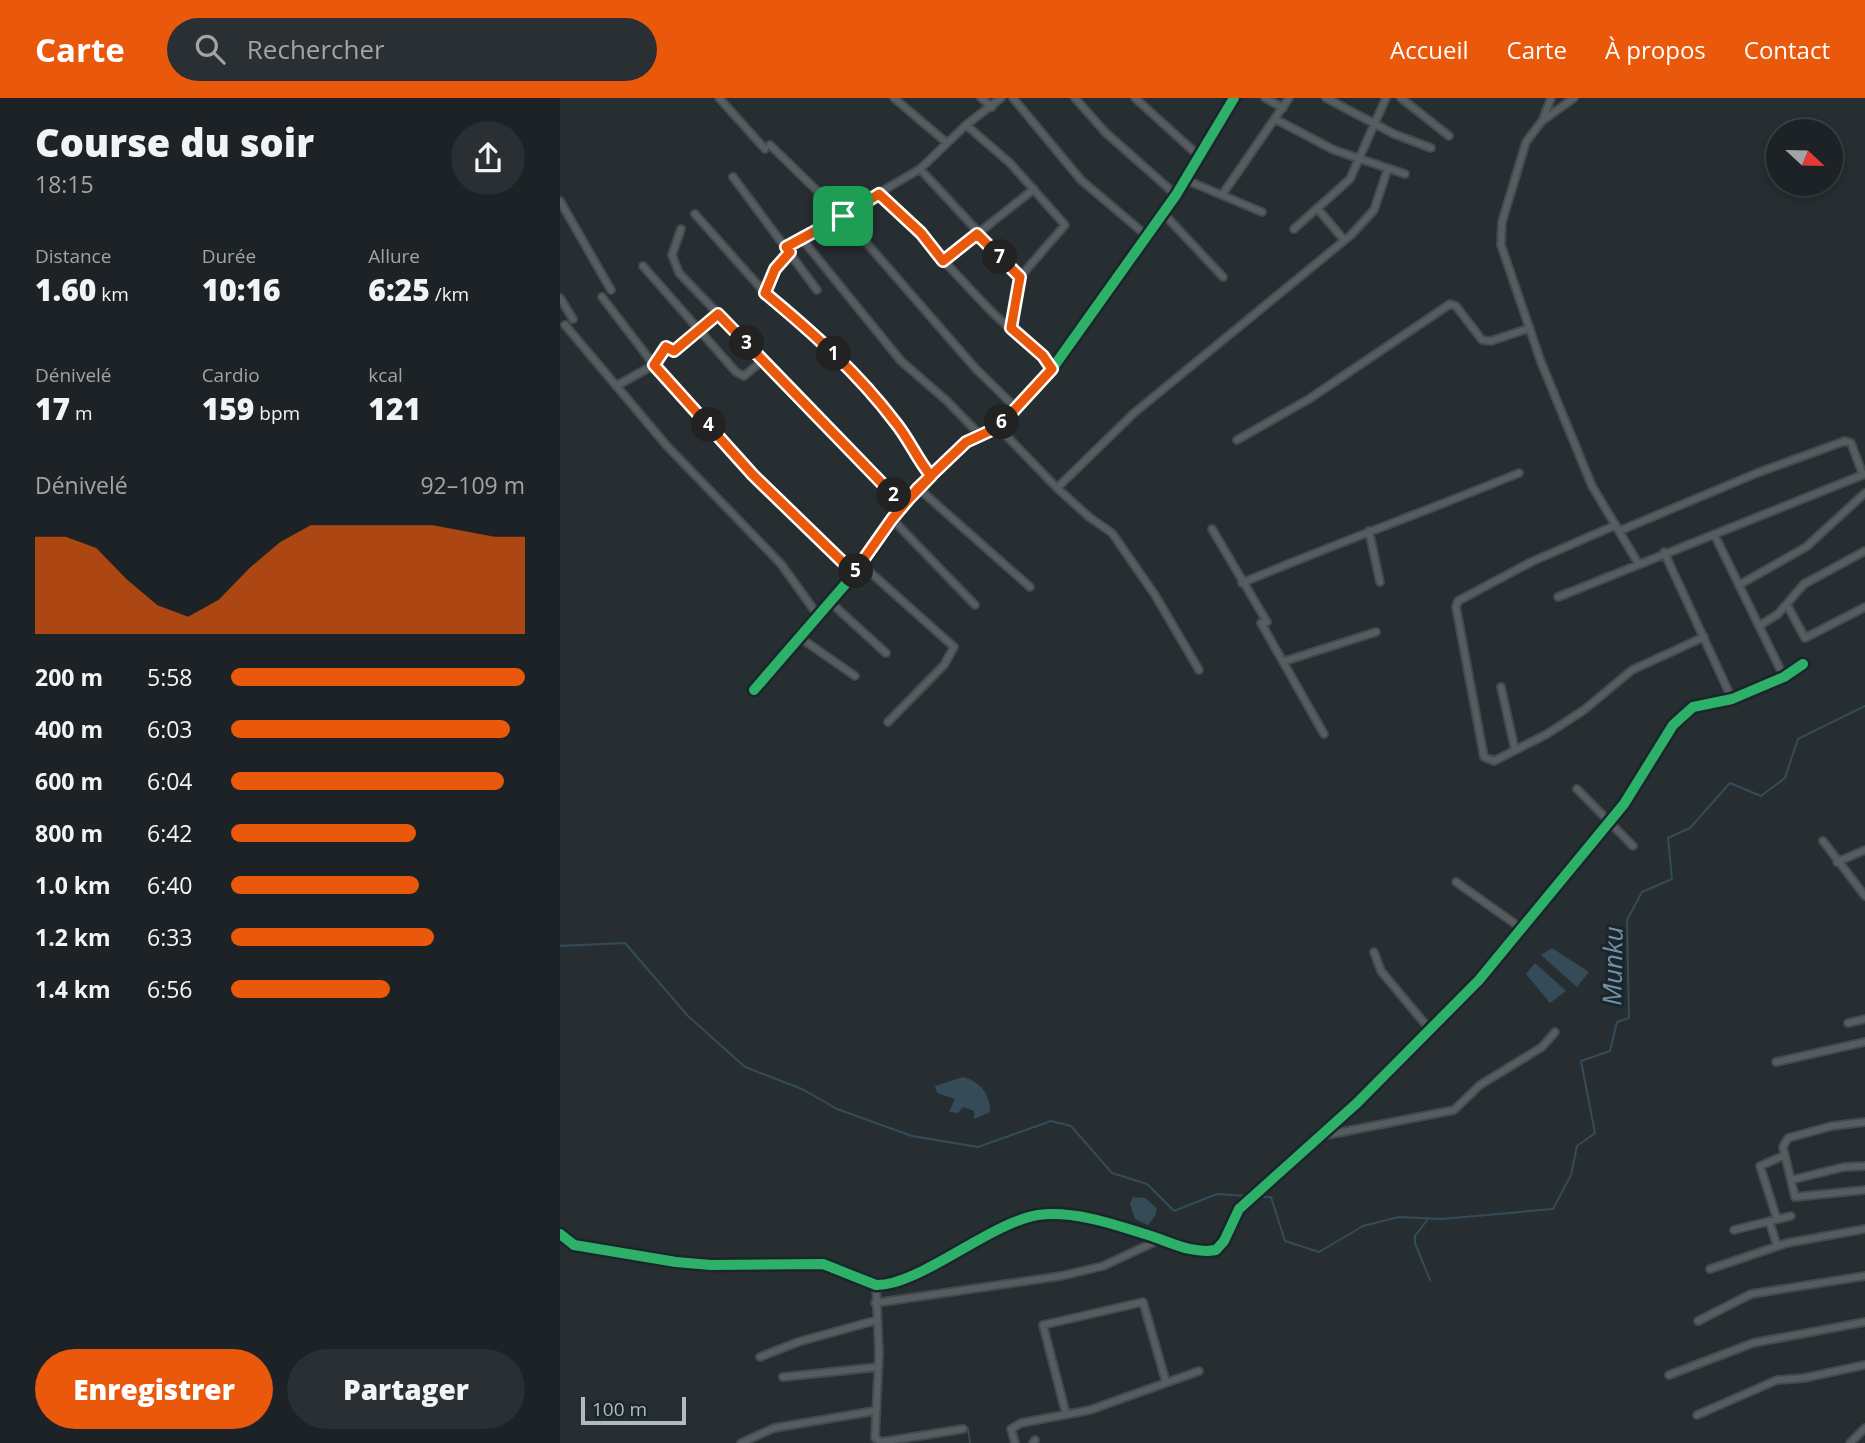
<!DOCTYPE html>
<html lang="fr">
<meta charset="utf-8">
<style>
body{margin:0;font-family:"Open Sans",sans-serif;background:#292f32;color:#f1f3f6;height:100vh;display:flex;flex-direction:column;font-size:26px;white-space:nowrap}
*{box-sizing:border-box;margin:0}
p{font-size:23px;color:#a0a4a7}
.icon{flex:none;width:38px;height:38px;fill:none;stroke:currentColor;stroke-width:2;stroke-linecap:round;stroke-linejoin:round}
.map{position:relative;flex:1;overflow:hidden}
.drawer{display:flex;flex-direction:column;background:#1c2226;width:560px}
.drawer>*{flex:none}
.needle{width:46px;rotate:112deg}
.tools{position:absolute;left:1206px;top:21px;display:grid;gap:14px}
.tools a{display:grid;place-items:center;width:77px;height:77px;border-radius:50%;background:#1c2226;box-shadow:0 4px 10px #0003,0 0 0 2px #3a3f43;font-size:35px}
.scale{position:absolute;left:21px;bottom:18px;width:105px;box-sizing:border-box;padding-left:7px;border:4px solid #b0bbc3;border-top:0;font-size:19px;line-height:24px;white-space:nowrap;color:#b0bbc3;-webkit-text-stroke:5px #1b252c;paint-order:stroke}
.pin{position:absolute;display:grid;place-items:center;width:60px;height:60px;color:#fff;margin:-30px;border-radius:14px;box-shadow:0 4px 10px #0006}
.km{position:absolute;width:35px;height:35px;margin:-18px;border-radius:50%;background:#222;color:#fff;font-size:19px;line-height:35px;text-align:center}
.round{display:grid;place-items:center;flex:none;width:74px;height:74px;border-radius:37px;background:#292f32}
.overview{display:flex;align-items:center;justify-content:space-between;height:119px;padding:0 35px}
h1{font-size:38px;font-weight:800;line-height:52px}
.metrics{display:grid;grid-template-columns:repeat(3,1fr);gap:10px;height:119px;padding:7px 35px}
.metrics div{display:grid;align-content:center}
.metrics b{font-size:30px;font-weight:800}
.metrics small{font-size:19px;font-weight:400}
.metrics p{font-size:19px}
.chart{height:196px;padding:14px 35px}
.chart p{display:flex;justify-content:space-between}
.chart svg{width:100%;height:126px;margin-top:7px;fill:#ea580c;opacity:.7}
.cta{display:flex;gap:14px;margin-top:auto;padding:14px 35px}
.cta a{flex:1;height:80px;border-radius:42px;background:#ea580c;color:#fff;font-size:28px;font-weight:800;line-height:80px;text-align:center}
.cta a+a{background:#292f32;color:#f1f3f6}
ul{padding:0 35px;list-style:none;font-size:23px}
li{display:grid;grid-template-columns:112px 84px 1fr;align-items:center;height:52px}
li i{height:18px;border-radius:9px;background:#ea580c}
header{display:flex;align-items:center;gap:42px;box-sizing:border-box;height:98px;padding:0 35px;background:#ea580c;color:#fff}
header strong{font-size:33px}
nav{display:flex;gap:38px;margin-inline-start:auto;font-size:24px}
.search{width:490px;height:63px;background:#292f32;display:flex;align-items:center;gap:18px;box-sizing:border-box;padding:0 24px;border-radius:38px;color:#a0a4a7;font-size:26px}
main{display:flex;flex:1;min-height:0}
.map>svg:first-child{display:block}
.water{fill:#354b58}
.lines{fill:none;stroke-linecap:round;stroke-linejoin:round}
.stream{stroke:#354b58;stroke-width:2}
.minor-casing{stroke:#444a4d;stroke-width:10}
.minor{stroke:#575c60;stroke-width:6}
.cycleway-casing{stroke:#1b252c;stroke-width:15}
.cycleway{stroke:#2db169;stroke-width:10}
.route-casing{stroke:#fff;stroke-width:14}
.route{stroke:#ea580c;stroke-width:9}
.labels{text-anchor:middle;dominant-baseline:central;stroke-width:6;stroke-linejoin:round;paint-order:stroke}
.water-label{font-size:26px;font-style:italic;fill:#7392a5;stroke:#1b252c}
</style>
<header>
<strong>Carte</strong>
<div class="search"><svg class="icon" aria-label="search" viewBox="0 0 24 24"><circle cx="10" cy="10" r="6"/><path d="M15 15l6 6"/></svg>Rechercher</div>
<nav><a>Accueil</a><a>Carte</a><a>À propos</a><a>Contact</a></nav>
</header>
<main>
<section class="drawer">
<div class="overview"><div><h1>Course du soir</h1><p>18:15</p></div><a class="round"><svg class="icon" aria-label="share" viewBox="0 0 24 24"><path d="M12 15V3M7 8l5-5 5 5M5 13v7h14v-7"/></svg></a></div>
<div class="metrics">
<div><p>Distance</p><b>1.60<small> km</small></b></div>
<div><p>Durée</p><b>10:16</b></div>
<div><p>Allure</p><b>6:25<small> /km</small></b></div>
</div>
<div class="metrics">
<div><p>Dénivelé</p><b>17<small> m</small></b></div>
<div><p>Cardio</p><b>159<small> bpm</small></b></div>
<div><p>kcal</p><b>121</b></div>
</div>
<div class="chart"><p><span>Dénivelé</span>92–109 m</p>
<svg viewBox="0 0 160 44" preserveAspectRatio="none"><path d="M0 44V10L10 10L20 14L30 25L40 34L50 38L60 32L70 21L80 12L90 6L100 6L110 6L120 6L130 6L140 8L150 10L160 10V44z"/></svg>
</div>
<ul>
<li><b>200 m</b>5:58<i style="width:100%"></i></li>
<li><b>400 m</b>6:03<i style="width:95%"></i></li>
<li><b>600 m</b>6:04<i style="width:93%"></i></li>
<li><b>800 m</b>6:42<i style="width:63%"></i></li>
<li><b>1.0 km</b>6:40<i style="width:64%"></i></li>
<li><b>1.2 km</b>6:33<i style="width:69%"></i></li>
<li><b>1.4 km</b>6:56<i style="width:54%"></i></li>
</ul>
<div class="cta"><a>Enregistrer</a><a>Partager</a></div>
</section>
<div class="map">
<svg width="1305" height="1345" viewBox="0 0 1305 1345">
<rect width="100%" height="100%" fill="#262e32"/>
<path class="water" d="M992,850L1029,874L1017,889L981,857Z
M975,865L1006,893L990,905L966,876Z
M403,979C421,984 430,996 430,1014L414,1021V1013L403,1009L398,1015L389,1014L395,1001L377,995L375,988Z
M573,1099L585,1100L597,1110L595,1118L588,1127L575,1121L570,1106Z"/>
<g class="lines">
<path class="stream" d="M0,848L65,845L128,918L185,969L242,991L277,1011L352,1038L418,1049L491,1023L511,1028L552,1075L587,1086L614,1113L657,1096L689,1098
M698,1099H711L725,1143L759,1154L803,1128L839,1119L882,1121L993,1111L1011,1077L1017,1048L1035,1035L1021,963L1050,953L1057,924L1069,920L1067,822L1082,794L1112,781L1108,740L1130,730L1170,685L1201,698L1225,680L1238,641L1305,608
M868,1121L855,1138V1145L870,1182
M408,1330L410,1345"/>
<defs>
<path id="minor" d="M159,0L205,51
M334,0L387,45
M421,0L432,9
M453,0L521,82L587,138
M515,0L545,34L616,97
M575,0L640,59
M705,0L723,10
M766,0L834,36L871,50
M841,0L889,38
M1014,0L982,23L966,44L942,124L941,147L981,264L1032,388L1078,465
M715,21L774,52L845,76
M983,21L991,0
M406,27L450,65L505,127L460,179L451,230
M210,47L283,118L416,271L456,310
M360,71L460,179
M173,79L257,192
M626,82L702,114
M319,96C358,133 392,173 430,212C450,233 475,247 492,271
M662,97L729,0
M0,103L51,192
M757,110L784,142
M603,115L663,179
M135,116L205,195L283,264L334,322L371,378
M121,131L112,157L119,175L343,407
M734,131L790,81L826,0
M242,141L341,263L387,303L421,338
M226,149L360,71L406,27L441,0
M383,163L474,91
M83,168L176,274L184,278L203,262
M205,195L215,171L230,154
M42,199L94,267L193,378L294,475
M0,200L13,221
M5,227L107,348L221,466L257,516
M56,288L94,267L106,249L114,253L158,216
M437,328L497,390L529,419L552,435L595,497L639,572
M677,342L749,301L890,206L896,208L922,242L931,243L970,230
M358,390L470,489
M497,390L574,315L791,137L814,112L828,70
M332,421L415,507
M1056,427L971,464L898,503L896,509L924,659L934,663L987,636L1024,612L1072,572L1144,539
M652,431L707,524
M809,433L820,484
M1059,433L1197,375L1285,343L1291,345L1303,377
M1154,436L1224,579
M1104,454L1172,601
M302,467L394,549L384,567L328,624
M682,485C774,446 867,413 959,375
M1179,487L1246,449L1305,395
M998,499L1305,376
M269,503L326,555
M1227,507L1245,540L1305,509
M701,525L764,636
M1199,528L1218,516L1244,486L1305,453
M239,539L295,578
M725,563L816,534
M941,589L955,652
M194,592L302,467L332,421L358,390L406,344L432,332L446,321L492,271L616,97L674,0
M1017,691L1073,748
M1263,743L1305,798
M1277,764L1305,752
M896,784L961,830
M814,854L821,873L871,933
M1288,925L1305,921
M1216,964L1305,944
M1305,1024L1272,1028L1228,1040L1223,1049L1235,1099L1305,1092
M762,1038L894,1012L920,987L982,949L995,934
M1231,1082L1284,1069L1305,1068
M1217,1121L1200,1068L1225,1057
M1209,1123L1217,1147
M1174,1132L1231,1118
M0,1136L14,1147L116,1164L151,1167L263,1166L316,1187C359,1188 429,1125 478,1117C515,1112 559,1128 594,1139C614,1146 634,1156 656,1152L664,1143L679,1111L797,1005L919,882L1064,706L1113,627L1133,609L1172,601L1224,579L1243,566
M1150,1171L1227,1145L1305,1131
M316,1187L319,1255L315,1340L321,1344L403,1331
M315,1205L501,1178L543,1168L601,1141
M1138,1223L1191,1196L1305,1178
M200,1259L238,1244L317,1222
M1109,1277L1193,1245L1305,1224
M223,1279L318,1269
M506,1316L483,1227L583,1204L606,1284
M1137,1317L1217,1282L1244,1280L1305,1267
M181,1345L214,1330L314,1313
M455,1345L451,1331L461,1325L530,1312L639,1273
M473,1345L475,1342
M1290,1345L1305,1330"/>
</defs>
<use href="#minor" class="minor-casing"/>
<use href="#minor" class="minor"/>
<defs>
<path id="cycleway" d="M194,592L302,467L332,421L358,390L406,344L432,332L446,321L492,271L616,97L674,0
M0,1136L14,1147L116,1164L151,1167L263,1166L316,1187C359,1188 429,1125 478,1117C515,1112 559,1128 594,1139C614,1146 634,1156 656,1152L664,1143L679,1111L797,1005L919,882L1064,706L1113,627L1133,609L1172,601L1224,579L1243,566"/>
</defs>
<use href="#cycleway" class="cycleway-casing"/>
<use href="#cycleway" class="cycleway"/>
</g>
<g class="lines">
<defs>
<path id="route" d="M283,118L226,149L230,154L215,171L205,195C252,234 298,275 335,324C349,341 357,361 371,378L343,407L158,216L114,253L106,249L94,267L193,377L294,475L332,421L358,390L406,344L432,332L446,321L492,271L483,258L451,230L460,179L417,136L383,163L361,135L319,96L283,118"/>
</defs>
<use href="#route" class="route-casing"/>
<use href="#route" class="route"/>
</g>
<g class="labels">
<g class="water-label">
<text transform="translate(1052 868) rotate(-89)">Munku</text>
</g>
</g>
</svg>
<div class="tools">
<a><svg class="needle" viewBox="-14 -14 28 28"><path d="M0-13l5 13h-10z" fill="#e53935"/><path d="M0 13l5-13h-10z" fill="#a0a4a7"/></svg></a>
</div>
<div class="scale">100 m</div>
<div class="pin" style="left:283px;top:118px;background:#1e9e55"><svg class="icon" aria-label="arrive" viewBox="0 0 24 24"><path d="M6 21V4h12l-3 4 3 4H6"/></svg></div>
<b class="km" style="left:274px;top:256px">1</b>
<b class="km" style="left:334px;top:397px">2</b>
<b class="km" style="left:187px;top:245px">3</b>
<b class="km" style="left:149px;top:327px">4</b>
<b class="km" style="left:296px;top:473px">5</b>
<b class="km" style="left:442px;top:324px">6</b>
<b class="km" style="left:440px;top:159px">7</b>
</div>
</main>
